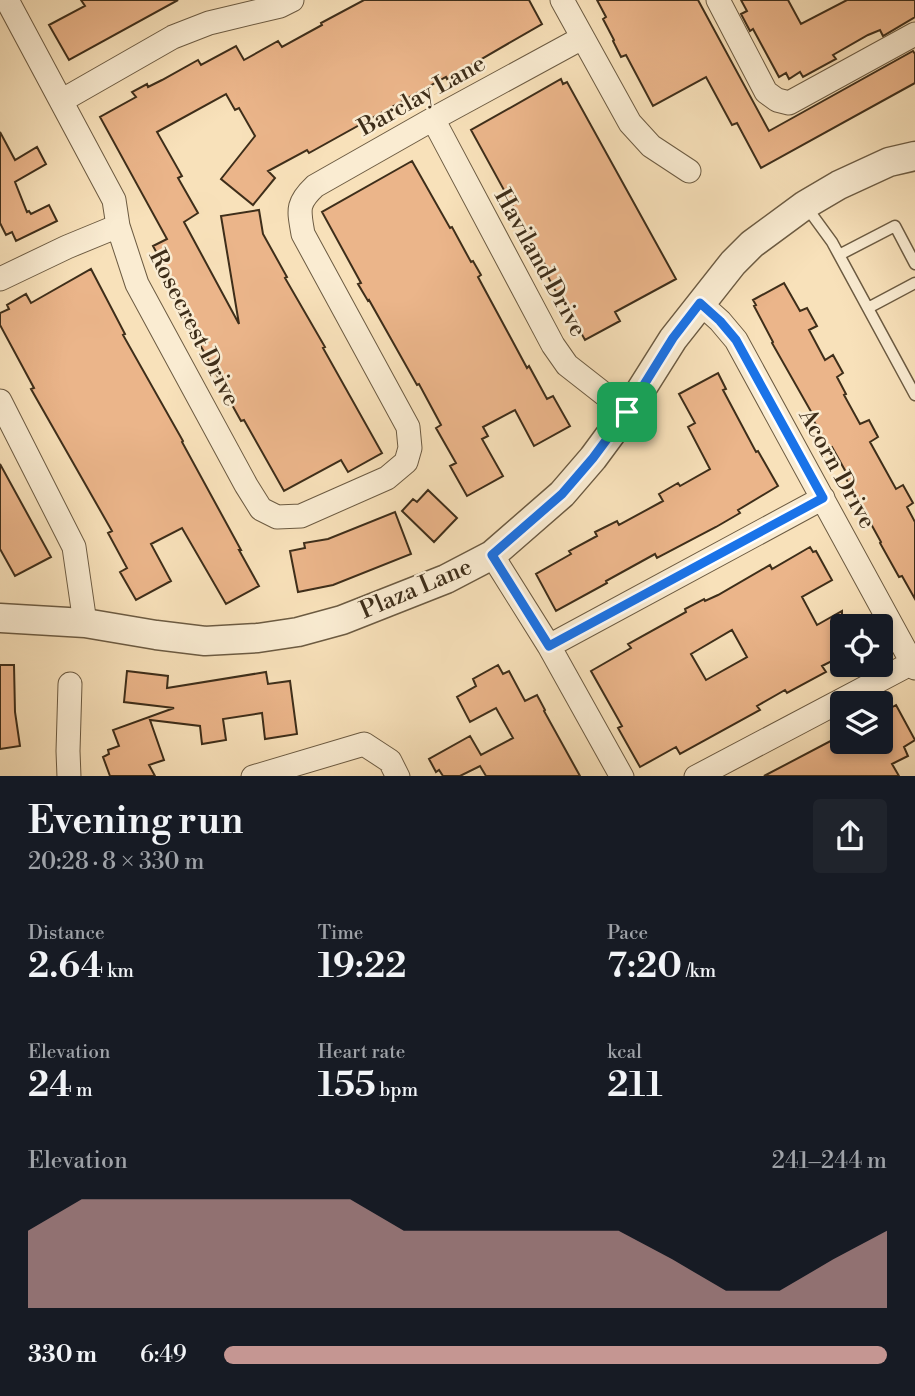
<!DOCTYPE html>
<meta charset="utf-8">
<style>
body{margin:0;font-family:"Libre Bodoni",serif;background:#20242c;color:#f1f3f6;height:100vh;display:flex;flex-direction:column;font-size:26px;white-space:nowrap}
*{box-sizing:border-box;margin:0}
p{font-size:23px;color:#9ea1a6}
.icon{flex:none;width:38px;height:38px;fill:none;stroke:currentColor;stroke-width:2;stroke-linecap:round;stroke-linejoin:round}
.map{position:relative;height:776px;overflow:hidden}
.side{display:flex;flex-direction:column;background:#171b24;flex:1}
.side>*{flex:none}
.fabs{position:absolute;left:830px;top:614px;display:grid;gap:14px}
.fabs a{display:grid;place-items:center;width:63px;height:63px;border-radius:7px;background:#171b24;box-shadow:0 4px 10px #0003;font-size:35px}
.pin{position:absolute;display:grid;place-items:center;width:60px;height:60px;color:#fff;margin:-30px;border-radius:14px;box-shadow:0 4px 10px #0006}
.round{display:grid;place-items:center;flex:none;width:74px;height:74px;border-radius:7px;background:#20242c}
.head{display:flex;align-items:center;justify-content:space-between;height:119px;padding:0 28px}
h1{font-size:38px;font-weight:600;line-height:52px}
.metrics{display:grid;grid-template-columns:repeat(3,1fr);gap:10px;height:119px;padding:7px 28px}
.metrics div{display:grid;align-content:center}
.metrics b{font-size:35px;font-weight:600}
.metrics small{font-size:19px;font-weight:400}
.metrics p{font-size:19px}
.chart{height:196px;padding:14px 28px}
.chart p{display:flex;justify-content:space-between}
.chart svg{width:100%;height:126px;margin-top:7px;fill:#c59692;opacity:.7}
ul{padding:0 28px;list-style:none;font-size:23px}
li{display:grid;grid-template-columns:112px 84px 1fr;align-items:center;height:52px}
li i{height:18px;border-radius:9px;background:#c59692}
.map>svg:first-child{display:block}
.building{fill:#ebb58a;stroke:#3e2e1a;stroke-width:2;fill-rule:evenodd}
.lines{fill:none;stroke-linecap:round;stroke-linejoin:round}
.service-casing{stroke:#6c5b42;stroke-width:13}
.minor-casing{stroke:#6c5b42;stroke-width:25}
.tertiary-casing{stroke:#6c5b42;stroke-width:31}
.service{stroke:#faecd2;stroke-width:10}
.minor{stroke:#faecd2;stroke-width:23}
.tertiary{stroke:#faecd2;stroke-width:28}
.route-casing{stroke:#fff;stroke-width:14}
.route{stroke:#1a73e8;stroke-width:9}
.labels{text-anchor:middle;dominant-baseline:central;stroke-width:5;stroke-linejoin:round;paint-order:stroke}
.street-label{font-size:24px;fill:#3e2e1a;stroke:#faecd2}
</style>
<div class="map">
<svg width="915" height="777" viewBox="0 0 915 777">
<rect width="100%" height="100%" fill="#f8e1ba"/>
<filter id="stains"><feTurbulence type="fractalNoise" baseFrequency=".00286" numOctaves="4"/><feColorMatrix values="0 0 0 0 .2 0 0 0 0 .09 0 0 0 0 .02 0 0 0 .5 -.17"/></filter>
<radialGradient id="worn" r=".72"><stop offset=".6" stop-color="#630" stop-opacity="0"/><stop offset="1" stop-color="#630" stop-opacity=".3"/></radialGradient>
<path class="building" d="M81,0H178L69,60L49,25L85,6Z
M364,0H529L542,24L447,79L446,77L309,153L307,150L268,171L275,178L253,205L221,179L255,136L239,108L235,110L226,94L157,132L182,176L178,178L198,213L184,222L239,324L221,216L259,210L263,234L287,277L285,278L325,347L323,348L382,453L348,472L341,460L284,491L244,420L241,421L226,394L227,393L176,302L179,301L170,285L173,283L153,246L167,239L100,117L136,97L132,92L147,84L148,87L162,80L198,60L201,65L236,46L244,60L278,41L282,47L322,25L321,23Z
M597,0H698L769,131L913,51L915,54V83L761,168L737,123L732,125L706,77L653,106L626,55L621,57L613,41L614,40L603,19L606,17Z
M741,0H788L801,24L847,0H915V17L883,36L880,30L868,35L833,55L836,59L803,77L800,72L789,79L786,73L779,77L753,29L750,31L741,14L747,11Z
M561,79L563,84L567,82L676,279L615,312L620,321L585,340L558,291L556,292L546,273L549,272L471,130Z
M0,132L15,160L37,147L46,164L15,182L27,212L29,211L31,214L49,205L57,221L16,241L12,232L6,235L0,223Z
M412,161L450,228L452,227L471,262L473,261L481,275L478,277L527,368L529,366L547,399L553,396L570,426L534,446L515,410L483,427L488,436L482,439L503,476L467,496L450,466L456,463L436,428L441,425L419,384L417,385L369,300L368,301L358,284L361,283L322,212Z
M91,269L125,334L123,335L183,441L182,442L241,550H239L259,586L226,604L182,528L151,544L171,581L136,600L120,572L127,568L108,533L112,531L31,389L34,388L0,325V313L9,309L7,305L26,294L31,303Z
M784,283L800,311L807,308L817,326L809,330L825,360L833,355L843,373L837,377L846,394L844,395L860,424L869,420L878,437L870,442L896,489L903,485L913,503L907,507L915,522V599L902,576L899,577L880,543L881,542L844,475L847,474L832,447L829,448L811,416L813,415L772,343L773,342L754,306L756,305L753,300Z
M718,373L726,389L723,390L756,452L758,451L778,486L738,510L740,513L716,527L657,558L655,554L606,581L607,583L556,611L536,574L571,554L569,551L597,536L595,532L617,521L619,525L663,501L659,494L678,483L680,486L710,469L688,427L695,423L679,394Z
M0,464L51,557L15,576L0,549Z
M428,490L457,518L434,542L402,511L413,499L417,502Z
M395,512L411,554L333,585L298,592L290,551L305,548L304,543L328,539Z
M810,547L813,552L816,551L832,580L802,597L817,625L842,611V656L822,666L826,672L787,693L785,690L757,706L760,710L680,754L676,747L640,767L618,728L622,726L591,671L631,648L628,644L686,612L685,609L704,599L705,601L718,595L770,565L772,569ZM732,630L747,657L706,680L691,654Z
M0,665H14L15,712L20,746L0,749Z
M498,665L503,674L509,671L525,701L537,695L545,710L544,711L580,776H486L480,766L460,776H443L439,770L436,772L429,759L470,736L481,755L513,738L496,708L470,722L457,697L476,686L473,679Z
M127,671L168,676L167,688L266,672L268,684L290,681L297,734L265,739L262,713L223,719L226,740L202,744L200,726L150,720L164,760L149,765L155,776H110L103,757L109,754L108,750L119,746L113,730L174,708L124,702Z
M896,705L915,740L904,747L908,756L892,764L899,776H764L842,735V742H891L880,722V714Z"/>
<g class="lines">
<defs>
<path id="service" d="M805,205L832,242L915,395
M839,255L895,226L915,264
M868,308L915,283"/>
<path id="minor" d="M7,0L114,200L118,226L137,284L246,485L261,509L277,517L301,516L387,478L406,462L410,448L408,427L303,234C299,210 296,204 315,186L433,119L582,38
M562,0L630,123L651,146L689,171
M718,0L766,92L777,100L789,103L915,34
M61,101L173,37L209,23L280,6L292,0
M433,119L553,345L567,365L627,412
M0,279L67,247L118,226
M700,303L720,321L736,340L915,668
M0,401L74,547L85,623
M492,555L549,646L622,777
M549,646L823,498
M69,777L68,751L70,684
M253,777L364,744L390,761L398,777
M696,777L912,663"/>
<path id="tertiary" d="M0,618L85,623L156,635L205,641L258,638L298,632L342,620L446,579L492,555L562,494L593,458L627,412L673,339L733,263L752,244L805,205L839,185L889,162L915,156"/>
</defs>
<use href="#service" class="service-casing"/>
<use href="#minor" class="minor-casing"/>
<use href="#tertiary" class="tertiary-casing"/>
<use href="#service" class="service"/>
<use href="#minor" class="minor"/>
<use href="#tertiary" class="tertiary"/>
</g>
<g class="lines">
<defs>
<path id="route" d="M700,303L720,321L736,340L823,498L549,646L492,555L562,494L593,458L627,412L673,338Z"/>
</defs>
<use href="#route" class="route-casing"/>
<use href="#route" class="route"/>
</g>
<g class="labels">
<g class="street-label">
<text transform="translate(422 96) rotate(-29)">Barclay Lane</text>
<text transform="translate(540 263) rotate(61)">Haviland Drive</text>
<text transform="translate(194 328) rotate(63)">Rosecrest Drive</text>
<text transform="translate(837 469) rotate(61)">Acorn Drive</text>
<text transform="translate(416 589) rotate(-23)">Plaza Lane</text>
</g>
</g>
<rect width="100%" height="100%" filter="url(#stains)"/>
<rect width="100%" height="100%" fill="url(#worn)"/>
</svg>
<div class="fabs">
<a><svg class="icon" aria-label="locate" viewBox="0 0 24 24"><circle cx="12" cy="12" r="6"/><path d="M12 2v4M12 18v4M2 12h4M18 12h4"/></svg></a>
<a><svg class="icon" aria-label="layers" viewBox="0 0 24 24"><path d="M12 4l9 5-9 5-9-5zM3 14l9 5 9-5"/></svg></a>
</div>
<div class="pin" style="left:627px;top:412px;background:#1e9e55"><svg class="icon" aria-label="arrive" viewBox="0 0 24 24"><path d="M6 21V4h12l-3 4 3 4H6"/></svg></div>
</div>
<section class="side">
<div class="head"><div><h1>Evening run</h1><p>20:28 · 8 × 330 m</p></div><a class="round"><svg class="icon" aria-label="share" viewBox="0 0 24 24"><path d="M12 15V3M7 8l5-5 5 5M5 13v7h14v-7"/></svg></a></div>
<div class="metrics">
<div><p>Distance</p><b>2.64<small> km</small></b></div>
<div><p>Time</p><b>19:22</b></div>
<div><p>Pace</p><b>7:20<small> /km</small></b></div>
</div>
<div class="metrics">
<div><p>Elevation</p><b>24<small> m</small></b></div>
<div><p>Heart rate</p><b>155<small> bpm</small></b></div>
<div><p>kcal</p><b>211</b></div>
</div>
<div class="chart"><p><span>Elevation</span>241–244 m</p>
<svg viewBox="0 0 160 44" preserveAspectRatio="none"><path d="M0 44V17L10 6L20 6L30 6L40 6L50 6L60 6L70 17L80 17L90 17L100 17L110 17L120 27L130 38L140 38L150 27L160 17V44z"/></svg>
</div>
<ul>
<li><b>330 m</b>6:49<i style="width:100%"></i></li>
</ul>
</section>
